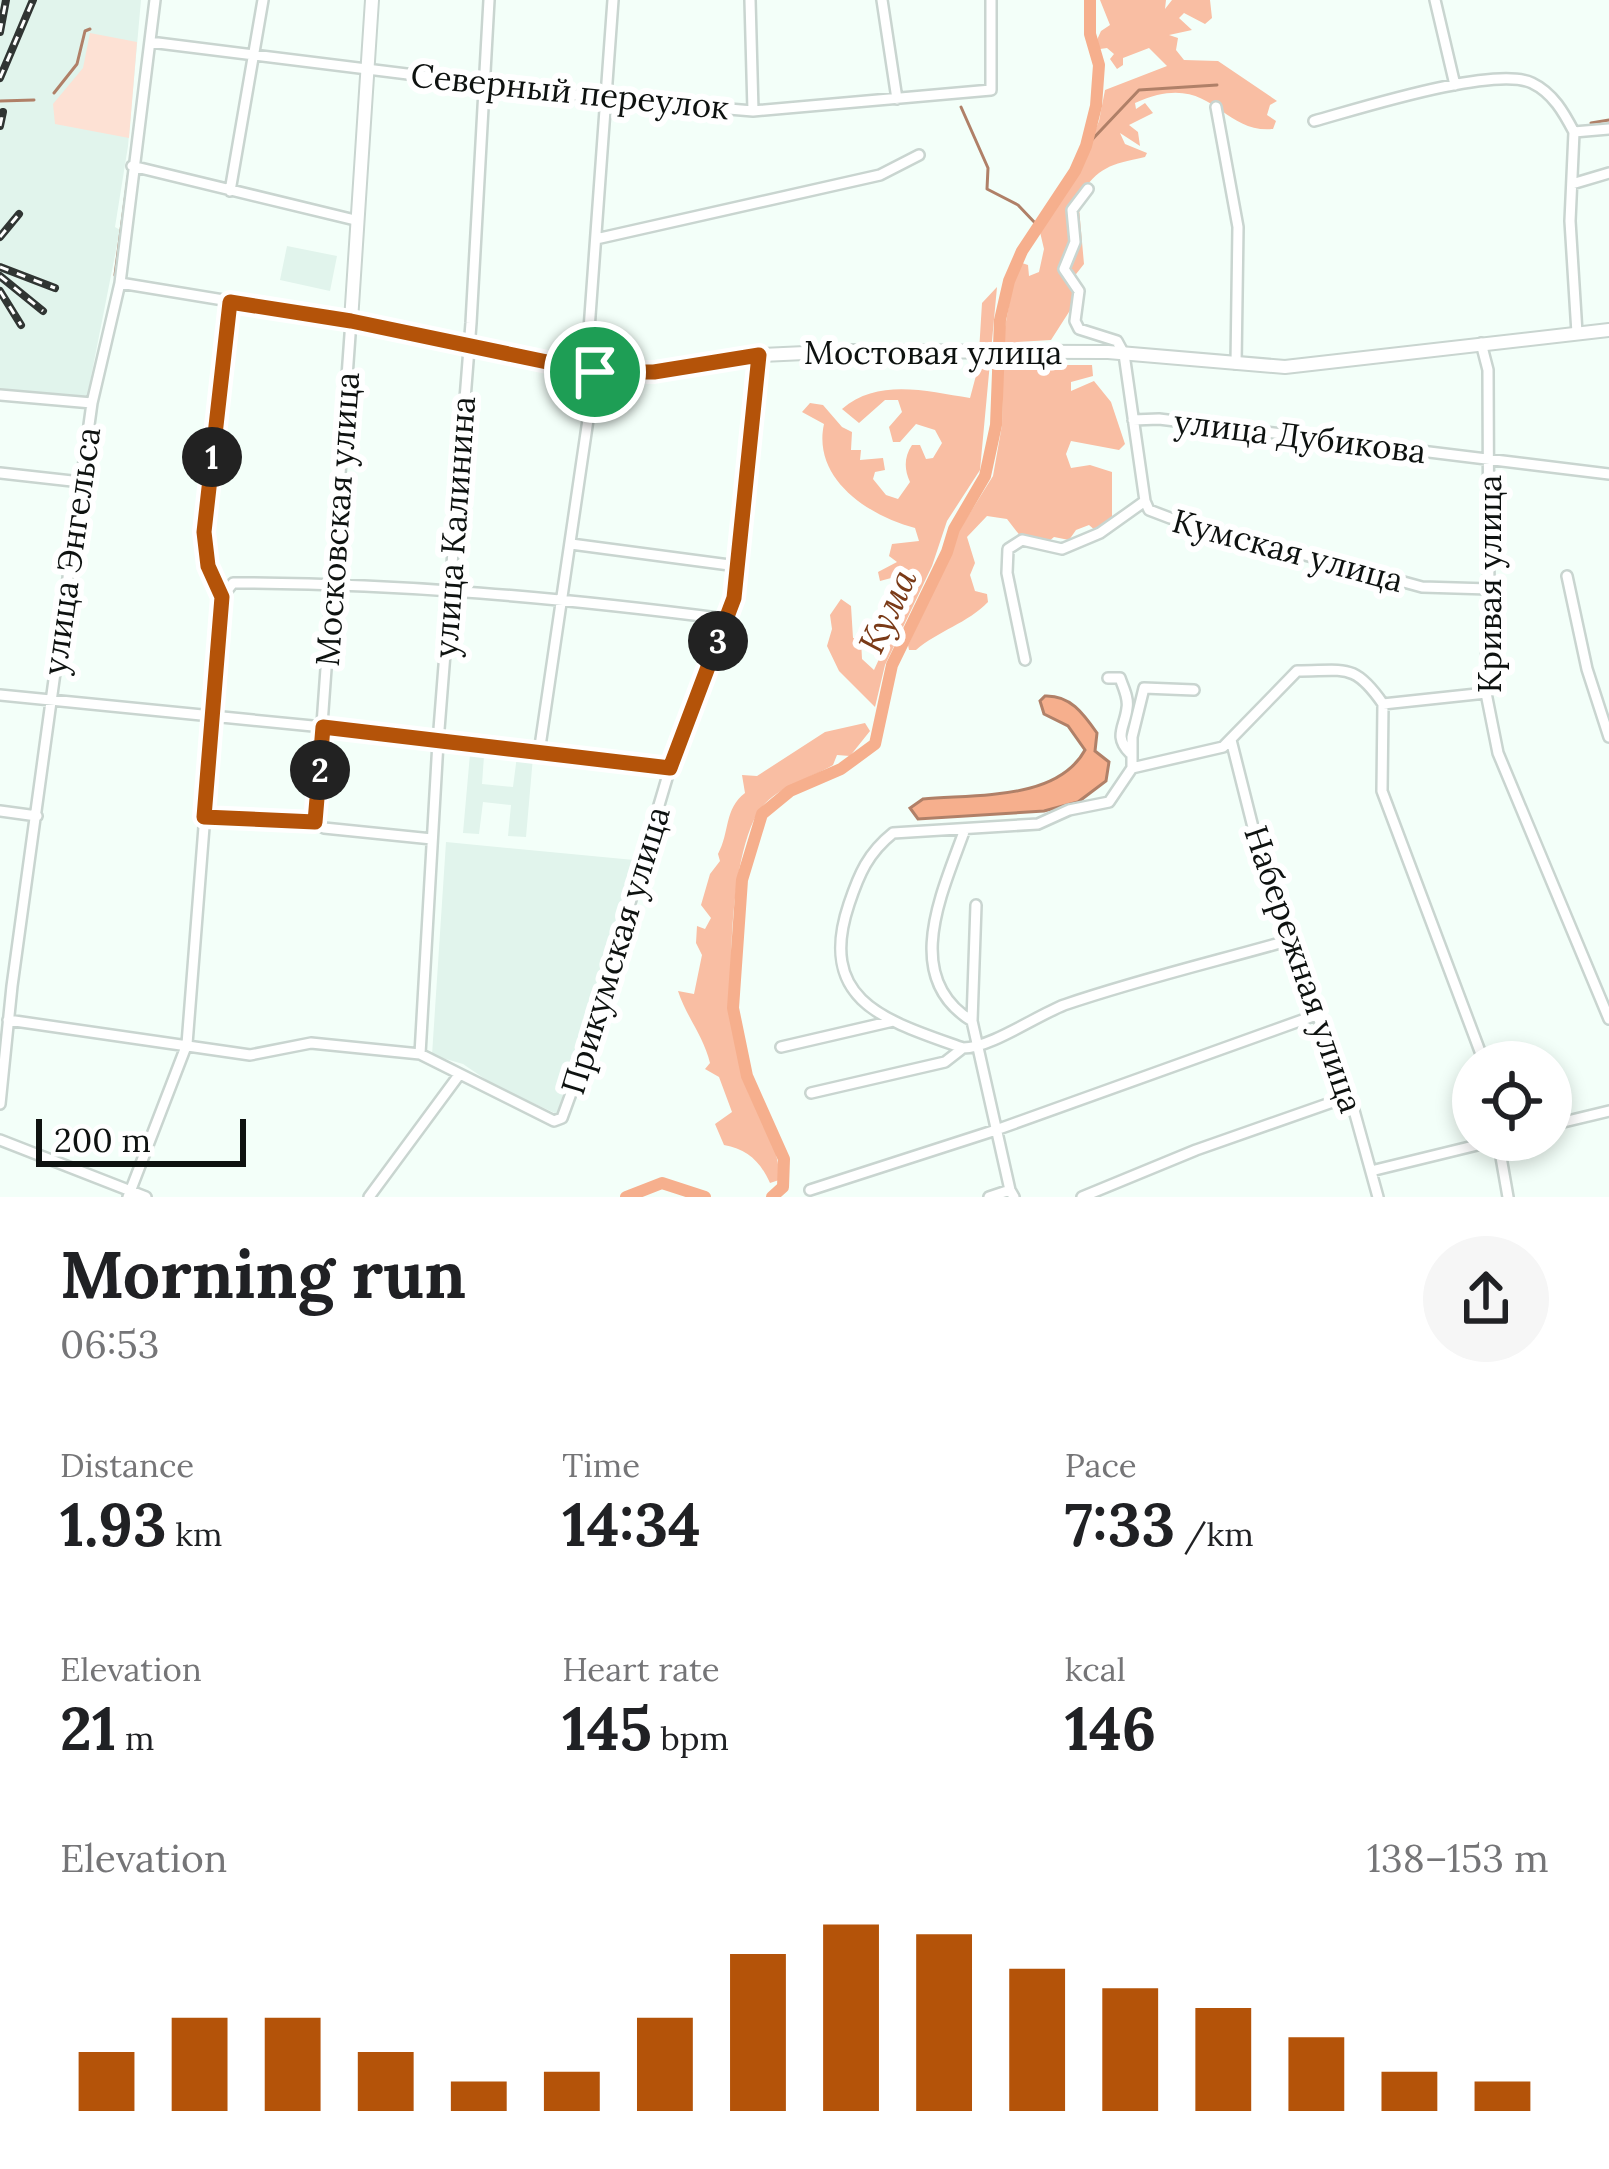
<!DOCTYPE html>
<meta charset="utf-8">
<style>
body{margin:0;font-family:Lora,serif;background:#f6f6f6;color:#202124;height:100vh;display:flex;flex-direction:column;font-size:45px;white-space:nowrap}
*{box-sizing:border-box;margin:0}
p{font-size:39px;color:#757577}
.icon{flex:none;width:66px;height:66px;fill:none;stroke:currentColor;stroke-width:2;stroke-linecap:round;stroke-linejoin:round}
.map{position:relative;height:1197px;overflow:hidden}
.details{display:flex;flex-direction:column;background:#fff;flex:1}
.details>*{flex:none}
.fabs{position:absolute;left:1452px;top:1041px;display:grid;gap:24px}
.fabs a{display:grid;place-items:center;width:120px;height:120px;border-radius:50%;background:#fff;box-shadow:0 6px 18px #0003;font-size:60px}
.scale{position:absolute;left:36px;bottom:30px;width:210px;box-sizing:border-box;padding-left:12px;border:6px solid #0e1210;border-top:0;font-size:33px;line-height:42px;white-space:nowrap;color:#0e1210;-webkit-text-stroke:9px #fff;paint-order:stroke}
.pin{position:absolute;display:grid;place-items:center;width:102px;height:102px;color:#fff;margin:-51px;border:6px solid #fff;border-radius:50%;box-shadow:0 3px 12px #0007}
.km{position:absolute;width:60px;height:60px;margin:-30px;border-radius:50%;background:#222;color:#fff;font-size:33px;line-height:60px;text-align:center}
.round{display:grid;place-items:center;flex:none;width:126px;height:126px;border-radius:63px;background:#f6f6f6}
.headline{display:flex;align-items:center;justify-content:space-between;height:204px;padding:0 60px}
h1{font-size:66px;font-weight:700;line-height:90px}
.figures{display:grid;grid-template-columns:repeat(3,1fr);gap:18px;height:204px;padding:12px 60px}
.figures div{display:grid;align-content:center}
.figures b{font-size:60px;font-weight:700}
.figures small{font-size:33px;font-weight:400}
.figures p{font-size:33px}
.chart{height:336px;padding:24px 60px}
.chart p{display:flex;justify-content:space-between}
.chart svg{width:100%;height:216px;margin-top:12px;stroke:#b45309;stroke-width:6}
.map>svg:first-child{display:block}
.built{fill:#e1f4ec}
.green{fill:#fde1d4}
.forest{fill:#f9bea3}
.water{fill:#f6af8d;stroke:#b08068;stroke-width:3}
.lines{fill:none;stroke-linecap:round;stroke-linejoin:round}
.stream{stroke:#b08068;stroke-width:3}
.river{stroke:#f6af8d;stroke-width:12}
.minor-casing{stroke:#c9d5d0;stroke-width:14}
.major-casing{stroke:#c9d5d0;stroke-width:16}
.minor{stroke:#fff;stroke-width:9}
.major{stroke:#fff;stroke-width:12}
.rail-casing{stroke:#303533;stroke-width:8}
.rail{stroke:#fff;stroke-width:3;stroke-dasharray:9;stroke-linecap:butt}
.route-casing{stroke:#fff;stroke-width:24}
.route{stroke:#b45309;stroke-width:15}
.labels{text-anchor:middle;dominant-baseline:central;stroke-width:12;stroke-linejoin:round;paint-order:stroke}
.street-label{font-size:33px;fill:#0e1210;stroke:#fff}
.water-label{font-size:36px;font-style:italic;fill:#7a3a17;stroke:#fff}
</style>
<div class="map">
<svg width="1609" height="1197" viewBox="0 0 1609 1197">
<rect width="100%" height="100%" fill="#f3fff9"/>
<path class="built" d="M0,0H141L128,146L115,227L120,230L87,397L0,390Z
M287,246L337,256L330,291L280,280Z
M470,754L484,756L482,784L513,787L517,756L533,757L526,837L508,836L511,805L483,802L479,834L463,833Z
M446,842L634,860L557,1114L494,1085L463,1064L432,1055Z"/>
<path class="green" d="M90,33L137,42L129,138L55,124L53,104L83,68Z"/>
<path class="forest" d="M1100,0H1166L1165,9L1172,0H1210L1212,18L1205,24L1184,13L1179,18L1192,30L1169,35L1178,38L1176,50L1184,60L1218,61L1277,101L1270,105L1267,115L1276,121L1273,129C1219,134 1212,68 1135,103L1136,109L1145,103L1153,113L1129,125L1138,132L1140,146L1120,133L1125,144L1147,153L1145,157C1109,165 1100,166 1078,197L1084,264L1069,283L1076,301L1051,340L1017,342L1018,365H1092L1093,376L1071,382V391L1094,381L1111,402L1125,444L1119,450L1071,441L1066,454L1071,468L1090,465L1112,472V520L1096,531L1089,525L1076,530L1069,540L1054,537L1048,542L1021,537L1007,519L987,516L967,537L975,563L970,575L975,591L987,594L988,602C968,623 938,631 916,650H909L908,645L950,557L958,532L993,476L1002,425L1004,332L1016,268L1022,263L1028,265L1029,276L1039,272L1044,249L1040,232L1078,172L1099,121L1105,90L1167,66L1149,48L1123,58V65L1117,69L1110,59L1114,54L1107,48L1100,49L1096,42L1101,31L1110,25Z
M997,287L980,470L947,521L932,566L885,665L875,707L839,671L827,646L832,629L830,615L841,599L851,606L853,638L861,640L862,659L874,670L914,583L906,574L880,581L878,572L897,562L889,556L892,544L919,541L915,528C869,516 812,479 824,424L802,412L810,403L823,405L842,427L852,432L851,450H861L860,460L883,458L885,470L875,472L873,479L886,495L898,499L910,482C904,469 904,457 912,445H920L926,459L933,458L942,443L935,430L916,424L900,442H893L889,427L902,412L898,400H885L859,423L842,409C878,378 926,391 970,398L978,368L982,303Z
M865,723L870,731L850,756L837,755L833,765C808,780 772,788 757,814C726,869 725,1018 743,1077C753,1112 781,1143 779,1180L770,1183C760,1161 747,1149 724,1145L715,1124L732,1112L719,1077L705,1069L710,1063C704,1037 686,1016 678,991L694,994L702,955L696,943L697,926L705,929L711,918L701,905L710,874L720,861L718,854C730,832 724,809 745,793L742,775L757,776L825,732Z"/>
<path class="water" d="M1045,696C1070,695 1083,713 1097,733L1095,751L1109,762L1106,781L1078,802L1044,811L918,819L910,808L923,799C975,794 1057,801 1085,750L1068,726L1044,714L1040,701Z"/>
<g class="lines">
<path class="stream" d="M54,93L77,64L85,31L90,29
M0,101L34,100
M961,107L988,168L987,189L1018,205L1037,225
M1591,123L1609,120
M1086,146L1139,90L1217,85
M115,275L138,104"/>
<path class="river" d="M626,1197L662,1183L705,1197
M772,1197L783,1187L784,1159L747,1076L733,1008L742,880L762,814L790,791L841,769L875,744L892,665L947,552L954,529L985,476L996,425L1000,320L1009,281L1022,251L1075,171L1086,146L1096,106L1099,65L1090,34V0"/>
<defs>
<path id="minor" d="M750,0L753,111
M882,0L897,99
M1435,0L1455,85
M150,42L608,99L753,111L991,90V0
M1216,107L1238,227L1236,364
M1314,121C1358,109 1495,65 1532,83C1553,93 1564,113 1574,132
M132,166L355,220
M1572,184L1609,173
M1088,189L1072,210L1075,242L1064,269L1079,291L1075,321L1079,329L1117,341L1124,354L1145,501
M230,191L263,0
M596,239L880,175L919,155
M120,283L351,321L315,822
M1577,333L1570,221L1574,132L1609,129
M1481,343L1488,370L1489,609L1485,688L1498,753L1609,1019
M0,395L92,403
M1133,420L1159,419L1609,474
M0,473L81,482
M571,544L737,566
M1567,576L1587,669L1609,737
M222,597L233,583C399,583 562,598 726,619
M1025,660L1007,573L1008,549L1022,540L1062,549L1100,533L1145,501L1149,510L1170,518L1422,587L1489,589
M1108,678H1120C1123,687 1129,698 1127,708C1125,727 1113,736 1130,753
M1194,690L1144,688L1132,737V768L1109,802L1069,810L1038,824L893,833C868,853 859,874 849,904C816,1002 887,1021 963,1048C990,1048 1036,1016 1064,1005C1137,980 1213,962 1287,941
M0,695L323,727L670,768
M1383,704L1382,791L1484,1062
M1231,740L1260,855L1287,941L1350,1096L1378,1197
M539,753L595,372L587,357L613,0
M1132,768L1223,747L1297,671C1345,671 1354,662 1383,704L1486,693
M0,811L37,816
M204,817L315,822L324,828L432,839
M965,829C943,891 900,977 972,1021
M976,905L972,1021L1010,1190
M8,1020L250,1055L311,1043L420,1054L554,1121L562,1118L585,1055L670,768L734,598L759,355
M781,1047L893,1021
M420,1054L438,742L471,323L489,0
M811,1093L945,1062L963,1048
M0,1104L12,986L92,403L120,283L155,0
M1551,1125L1609,1111
M0,1140L146,1197
M1371,1171L1498,1140L1508,1197
M810,1190L996,1130L1319,1014
M128,1197L187,1044L222,597L208,566L204,533L230,302
M369,1197L459,1075
M989,1197L1010,1190L1014,1197
M1082,1197L1196,1150L1350,1096"/>
<path id="major" d="M372,0L351,321L609,373L654,372L743,356L848,351L1108,352L1285,367L1609,330"/>
</defs>
<use href="#minor" class="minor-casing"/>
<use href="#major" class="major-casing"/>
<use href="#minor" class="minor"/>
<use href="#major" class="major"/>
<defs>
<path id="rail" d="M0,32L6,0
M0,78L33,0
M0,126L3,112
M0,237L19,214
M0,267L55,288
M0,276L43,311
M0,291L21,325"/>
</defs>
<use href="#rail" class="rail-casing"/>
<use href="#rail" class="rail"/>
</g>
<g class="lines">
<defs>
<path id="route" d="M230,302L351,321L595,372H654L759,355L734,598L670,768L323,727L315,822L204,817L222,597L208,566L204,532Z"/>
</defs>
<use href="#route" class="route-casing"/>
<use href="#route" class="route"/>
</g>
<g class="labels">
<g class="street-label">
<text transform="translate(570 91) rotate(6)">Северный переулок</text>
<text x="933" y="352">Мостовая улица</text>
<text transform="translate(1300 436) rotate(7)">улица Дубикова</text>
<text transform="translate(337 519) rotate(-86)">Московская улица</text>
<text transform="translate(454 527) rotate(-86)">улица Калинина</text>
<text transform="translate(1288 550) rotate(15)">Кумская улица</text>
<text transform="translate(71 551) rotate(-82)">улица Энгельса</text>
<text transform="translate(1489 584) rotate(-90)">Кривая улица</text>
<text transform="translate(615 950) rotate(-73)">Прикумская улица</text>
<text transform="translate(1304 969) rotate(71)">Набережная улица</text>
</g>
<g class="water-label">
<text transform="translate(887 611) rotate(-65)">Кума</text>
</g>
</g>
</svg>
<div class="fabs">
<a><svg class="icon" aria-label="locate" viewBox="0 0 24 24"><circle cx="12" cy="12" r="6"/><path d="M12 2v4M12 18v4M2 12h4M18 12h4"/></svg></a>
</div>
<div class="scale">200 m</div>
<div class="pin" style="left:595px;top:372px;background:#1e9e55"><svg class="icon" aria-label="arrive" viewBox="0 0 24 24"><path d="M6 21V4h12l-3 4 3 4H6"/></svg></div>
<b class="km" style="left:212px;top:457px">1</b>
<b class="km" style="left:320px;top:770px">2</b>
<b class="km" style="left:718px;top:641px">3</b>
</div>
<section class="details">
<div class="headline"><div><h1>Morning run</h1><p>06:53</p></div><a class="round"><svg class="icon" aria-label="share" viewBox="0 0 24 24"><path d="M12 15V3M7 8l5-5 5 5M5 13v7h14v-7"/></svg></a></div>
<div class="figures">
<div><p>Distance</p><b>1.93<small> km</small></b></div>
<div><p>Time</p><b>14:34</b></div>
<div><p>Pace</p><b>7:33<small> /km</small></b></div>
</div>
<div class="figures">
<div><p>Elevation</p><b>21<small> m</small></b></div>
<div><p>Heart rate</p><b>145<small> bpm</small></b></div>
<div><p>kcal</p><b>146</b></div>
</div>
<div class="chart"><p><span>Elevation</span>138–153 m</p>
<svg viewBox="0 0 160 44" preserveAspectRatio="none"><path d="M5 44V32M15 44V25M25 44V25M35 44V32M45 44V38M55 44V36M65 44V25M75 44V12M85 44V6M95 44V8M105 44V15M115 44V19M125 44V23M135 44V29M145 44V36M155 44V38"/></svg>
</div>
</section>
